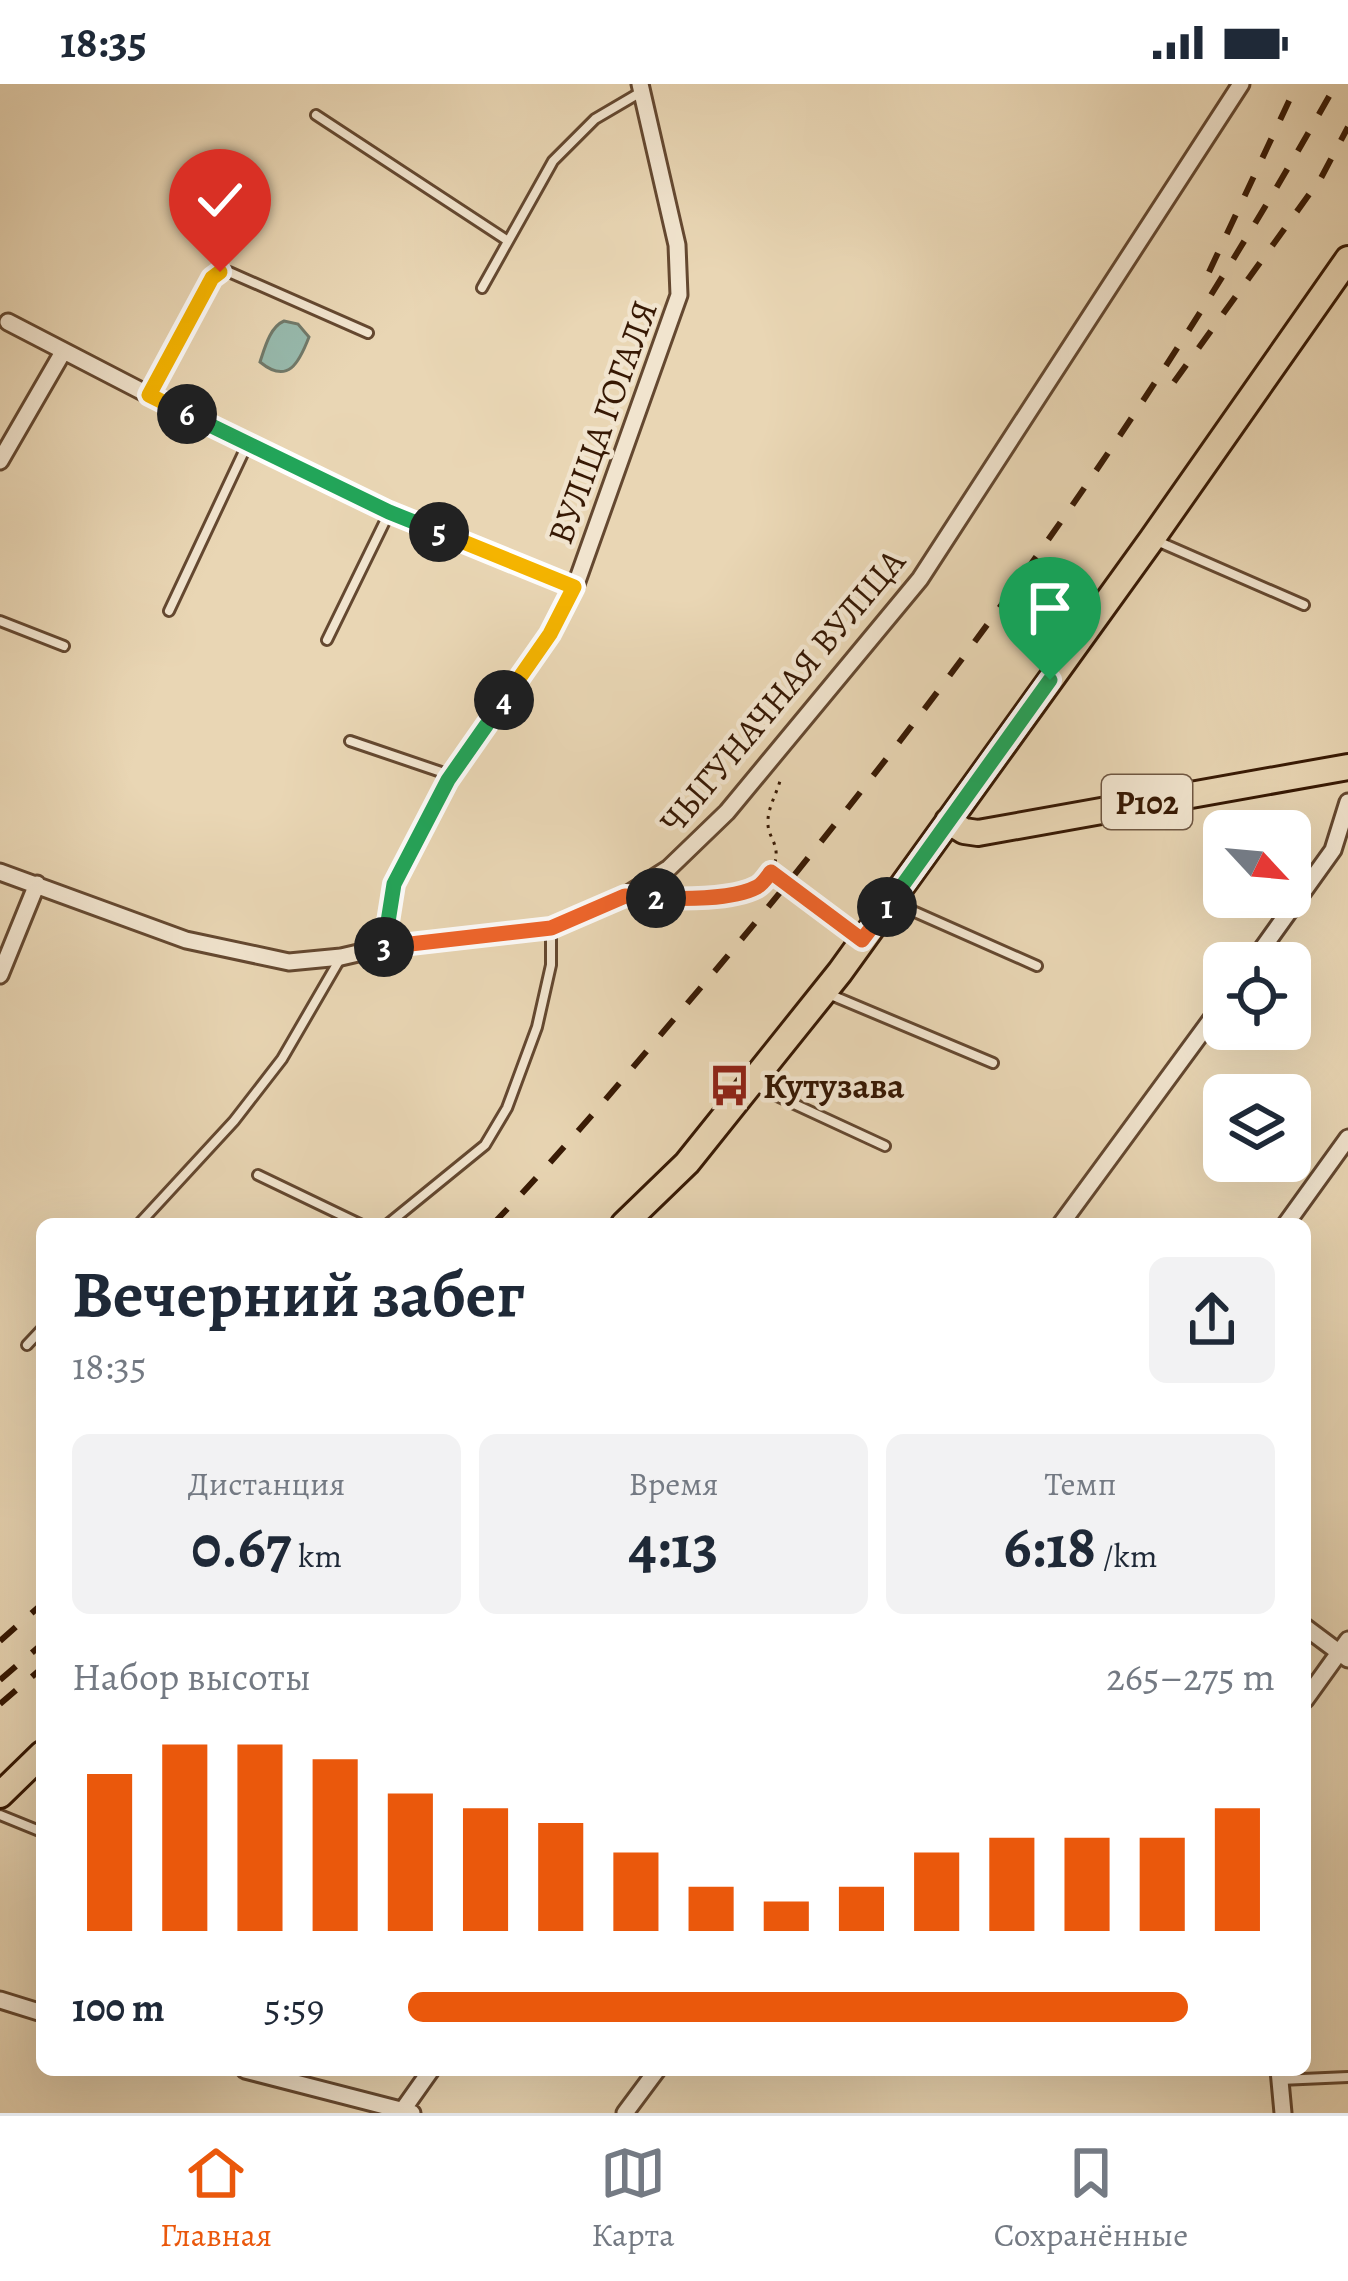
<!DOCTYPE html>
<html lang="ru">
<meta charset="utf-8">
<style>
body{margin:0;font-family:Alegreya,serif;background:#f2f2f3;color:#1f2937;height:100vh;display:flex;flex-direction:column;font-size:45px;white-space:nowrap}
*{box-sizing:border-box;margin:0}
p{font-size:39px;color:#747a83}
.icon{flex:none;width:66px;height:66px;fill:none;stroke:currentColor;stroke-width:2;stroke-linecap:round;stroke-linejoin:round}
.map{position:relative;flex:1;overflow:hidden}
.sheet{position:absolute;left:36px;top:1134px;width:1275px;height:858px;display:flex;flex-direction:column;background:#fff;border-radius:18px;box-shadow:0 12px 48px #0002}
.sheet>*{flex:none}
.needle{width:78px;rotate:116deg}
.buttons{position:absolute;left:1203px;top:726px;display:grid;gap:24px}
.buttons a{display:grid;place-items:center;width:108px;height:108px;border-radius:18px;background:#fff;box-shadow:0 12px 48px #0002;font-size:60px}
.pin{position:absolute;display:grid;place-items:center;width:102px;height:102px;color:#fff;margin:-123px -51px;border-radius:50% 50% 50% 0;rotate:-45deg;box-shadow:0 0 12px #0007}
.pin .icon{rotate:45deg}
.km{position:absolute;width:60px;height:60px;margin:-30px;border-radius:50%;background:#222;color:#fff;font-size:33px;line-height:60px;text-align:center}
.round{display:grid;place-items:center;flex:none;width:126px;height:126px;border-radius:18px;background:#f2f2f3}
.overview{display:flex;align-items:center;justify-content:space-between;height:204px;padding:0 36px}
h1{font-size:66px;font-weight:700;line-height:90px}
.figures{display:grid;grid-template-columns:repeat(3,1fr);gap:18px;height:204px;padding:12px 36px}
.figures div{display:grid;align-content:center;border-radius:18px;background:#f2f2f3;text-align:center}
.figures b{font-size:60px;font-weight:700}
.figures small{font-size:33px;font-weight:400}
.figures p{font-size:33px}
.chart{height:336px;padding:24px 36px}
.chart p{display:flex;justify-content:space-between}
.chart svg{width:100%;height:216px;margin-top:12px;stroke:#ea580c;stroke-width:6}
ul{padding:0 36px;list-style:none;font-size:39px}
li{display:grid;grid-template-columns:192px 144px 1fr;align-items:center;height:90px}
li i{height:30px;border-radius:15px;background:#ea580c}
.status{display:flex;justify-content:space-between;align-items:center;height:84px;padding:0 60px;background:#fff;direction:ltr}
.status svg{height:33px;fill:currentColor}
.dock{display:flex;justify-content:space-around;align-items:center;height:168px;border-top:3px solid #e0e1e3;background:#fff;font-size:33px;color:#747a83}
.dock a{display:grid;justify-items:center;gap:6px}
.dock .on{color:#ea580c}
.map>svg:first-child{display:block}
.water{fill:#97b9ac;stroke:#717969;stroke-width:3}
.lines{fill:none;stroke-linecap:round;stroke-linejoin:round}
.lane-casing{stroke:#644830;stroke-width:14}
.street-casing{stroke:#644830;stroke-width:21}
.primary-casing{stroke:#371904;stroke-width:30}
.path{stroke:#371904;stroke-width:3;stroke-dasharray:3 6;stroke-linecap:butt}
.lane{stroke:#f1e4ce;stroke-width:8}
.street{stroke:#f1e4ce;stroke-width:15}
.primary{stroke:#e9d6b4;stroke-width:24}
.rail{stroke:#371904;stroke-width:6;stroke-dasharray:21 21;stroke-linecap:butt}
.split-1-casing{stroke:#fff;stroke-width:24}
.split-2-casing{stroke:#fff;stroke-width:24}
.split-3-casing{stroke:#fff;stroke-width:24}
.split-4-casing{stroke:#fff;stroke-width:24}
.split-5-casing{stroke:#fff;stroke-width:24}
.split-6-casing{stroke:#fff;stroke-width:24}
.split-7-casing{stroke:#fff;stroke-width:24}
.split-1{stroke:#22a559;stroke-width:15}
.split-2{stroke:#f0652b;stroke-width:15}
.split-3{stroke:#f0652b;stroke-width:15}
.split-4{stroke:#22a559;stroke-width:15}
.split-5{stroke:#f5b400;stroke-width:15}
.split-6{stroke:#22a559;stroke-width:15}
.split-7{stroke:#f5b400;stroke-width:15}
.labels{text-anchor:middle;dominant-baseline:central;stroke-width:9;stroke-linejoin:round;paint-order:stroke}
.shield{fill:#f1e4ce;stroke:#6f5641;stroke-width:3}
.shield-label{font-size:33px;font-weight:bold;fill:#371904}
.street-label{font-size:36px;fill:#371904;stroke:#f1e4ce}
.poi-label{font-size:36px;font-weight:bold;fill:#371904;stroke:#f1e4ce;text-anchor:start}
</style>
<div class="status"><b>18:35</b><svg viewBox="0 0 49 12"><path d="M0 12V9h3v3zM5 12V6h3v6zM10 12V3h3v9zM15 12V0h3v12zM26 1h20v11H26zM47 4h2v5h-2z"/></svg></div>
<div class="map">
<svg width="1348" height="2029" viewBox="0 0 1348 2029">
<rect width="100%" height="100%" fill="#e9d6b4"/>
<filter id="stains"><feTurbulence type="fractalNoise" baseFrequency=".00167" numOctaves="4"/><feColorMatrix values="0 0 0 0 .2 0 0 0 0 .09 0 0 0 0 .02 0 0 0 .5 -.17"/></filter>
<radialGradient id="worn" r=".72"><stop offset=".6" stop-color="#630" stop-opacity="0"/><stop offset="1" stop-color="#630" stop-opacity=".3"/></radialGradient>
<path class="water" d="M284,237L298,240L309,253C299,279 288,301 260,278C265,263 270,243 284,237Z"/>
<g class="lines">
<defs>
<path id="lane" d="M316,31L508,157
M482,204L553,77L595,35L641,8
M150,310L212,194L220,188H229L368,249
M1157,457L1304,521
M169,527L247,361
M0,537L64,562
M327,556L389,429
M350,657L450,691
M897,820L1037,882
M831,911L993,979
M753,1001L885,1062
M258,1091L360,1140
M139,1140L234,1037L282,975L340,875
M388,1140L485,1061L507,1024L537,943L551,881V845
M27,1261L42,1245
M0,1731L42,1748
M1280,1996L1348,1993"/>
<path id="street" d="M8,238L149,311L389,428L575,503
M0,377L63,268
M0,788L186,856L289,878L341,873L384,863L551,844L625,812L669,784L727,728L920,495L1241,0
M384,863L394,800L448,696L550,550L575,503L679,211L677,161L640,0
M1252,879L1333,766L1348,718
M0,891L37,800
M1061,1140L1224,918
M1286,1140L1348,1054
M1305,1543L1348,1575
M1305,1616L1348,1556
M0,1916L42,1929
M245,1986L412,2029
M1279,1986L1283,2029
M402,2027L431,1986
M625,2029L657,1986"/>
<path id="primary" d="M948,737L964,747L978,749L1348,683
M624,1140L687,1079L840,888L1152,455L1348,175
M0,1711L42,1670"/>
</defs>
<use href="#lane" class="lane-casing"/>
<use href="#street" class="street-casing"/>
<use href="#primary" class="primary-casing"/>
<path class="path" d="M772,787C784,759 766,756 768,735C769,721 778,707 781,693
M657,814C684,815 733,816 757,803C763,800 767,793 771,788L843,842"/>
<use href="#lane" class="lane"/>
<use href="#street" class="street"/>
<use href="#primary" class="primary"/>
<path class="rail" d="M1209,188L1297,0
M1174,298L1321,94L1348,43
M493,1140C571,1059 642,972 715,887C947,611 1160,315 1336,0
M0,1557L42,1520
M0,1596L42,1560
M0,1620L42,1584"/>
</g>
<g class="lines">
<defs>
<path id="split-1" d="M887,823L1050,596"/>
<path id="split-2" d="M656,814C684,815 732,816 757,803C763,800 767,793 771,788L862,856L887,823"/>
<path id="split-3" d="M384,863L551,844L625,812L656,814"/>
<path id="split-4" d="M384,863L394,800L448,696L504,616"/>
<path id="split-5" d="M439,448L574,503L550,550L504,616"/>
<path id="split-6" d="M187,330L389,428L439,448"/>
<path id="split-7" d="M187,330L149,311L212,194L220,188"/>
</defs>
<use href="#split-1" class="split-1-casing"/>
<use href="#split-2" class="split-2-casing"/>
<use href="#split-3" class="split-3-casing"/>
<use href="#split-4" class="split-4-casing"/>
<use href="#split-5" class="split-5-casing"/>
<use href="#split-6" class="split-6-casing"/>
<use href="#split-7" class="split-7-casing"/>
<use href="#split-1" class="split-1"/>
<use href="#split-2" class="split-2"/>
<use href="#split-3" class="split-3"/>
<use href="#split-4" class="split-4"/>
<use href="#split-5" class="split-5"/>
<use href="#split-6" class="split-6"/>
<use href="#split-7" class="split-7"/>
</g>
<defs>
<symbol id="bus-bare" viewBox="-9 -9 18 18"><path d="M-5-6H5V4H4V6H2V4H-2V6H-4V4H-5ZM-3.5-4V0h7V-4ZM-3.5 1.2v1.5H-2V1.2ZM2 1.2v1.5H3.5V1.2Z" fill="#8f2418" stroke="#f1e4ce" stroke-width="2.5" paint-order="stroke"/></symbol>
</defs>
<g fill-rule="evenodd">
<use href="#bus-bare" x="700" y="972" width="59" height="59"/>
</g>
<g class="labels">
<rect class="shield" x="1102" y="691" width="90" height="54" rx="9"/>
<g class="shield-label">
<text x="1147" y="718">Р102</text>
</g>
<g class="street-label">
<text transform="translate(602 338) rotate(-70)">ВУЛІЦА ГОГАЛЯ</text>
<text transform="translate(782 607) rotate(-50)">ЧЫГУНАЧНАЯ ВУЛІЦА</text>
</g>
<g class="poi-label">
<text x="763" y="1001">Кутузава</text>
</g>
</g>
<rect width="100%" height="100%" filter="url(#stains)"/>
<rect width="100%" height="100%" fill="url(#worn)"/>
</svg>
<div class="buttons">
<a><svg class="needle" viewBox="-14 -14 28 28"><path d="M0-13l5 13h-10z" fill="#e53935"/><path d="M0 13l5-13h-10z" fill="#747a83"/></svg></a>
<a><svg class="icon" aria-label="locate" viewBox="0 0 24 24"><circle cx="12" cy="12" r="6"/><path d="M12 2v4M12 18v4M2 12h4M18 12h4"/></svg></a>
<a><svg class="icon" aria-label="layers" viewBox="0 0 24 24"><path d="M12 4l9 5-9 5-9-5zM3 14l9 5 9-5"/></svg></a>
</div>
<div class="pin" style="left:1050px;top:596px;background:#1e9e55"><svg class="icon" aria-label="arrive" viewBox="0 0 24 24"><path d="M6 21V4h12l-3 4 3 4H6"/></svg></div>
<div class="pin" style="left:220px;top:188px;background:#d93025"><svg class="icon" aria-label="check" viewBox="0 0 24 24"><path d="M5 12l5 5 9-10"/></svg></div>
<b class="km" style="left:887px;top:823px">1</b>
<b class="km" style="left:656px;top:814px">2</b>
<b class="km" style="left:384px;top:863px">3</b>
<b class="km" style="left:504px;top:616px">4</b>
<b class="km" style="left:439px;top:448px">5</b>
<b class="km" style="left:187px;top:330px">6</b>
<section class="sheet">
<div class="overview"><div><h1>Вечерний забег</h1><p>18:35</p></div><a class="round"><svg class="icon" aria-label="share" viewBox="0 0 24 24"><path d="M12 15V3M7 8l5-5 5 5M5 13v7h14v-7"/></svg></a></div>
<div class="figures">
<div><p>Дистанция</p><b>0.67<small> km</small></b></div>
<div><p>Время</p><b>4:13</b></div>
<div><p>Темп</p><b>6:18<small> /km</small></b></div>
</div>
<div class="chart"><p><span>Набор высоты</span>265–275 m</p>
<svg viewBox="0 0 160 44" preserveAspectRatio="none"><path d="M5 44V12M15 44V6M25 44V6M35 44V9M45 44V16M55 44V19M65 44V22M75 44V28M85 44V35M95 44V38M105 44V35M115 44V28M125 44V25M135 44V25M145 44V25M155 44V19"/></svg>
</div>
<ul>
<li><b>100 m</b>5:59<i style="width:90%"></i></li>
</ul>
</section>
</div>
<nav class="dock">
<a class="on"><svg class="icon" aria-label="home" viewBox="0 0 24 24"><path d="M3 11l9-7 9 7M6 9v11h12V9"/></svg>Главная</a>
<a><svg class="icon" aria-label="map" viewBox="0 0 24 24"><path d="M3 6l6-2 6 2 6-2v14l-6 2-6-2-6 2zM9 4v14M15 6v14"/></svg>Карта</a>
<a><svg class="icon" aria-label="saved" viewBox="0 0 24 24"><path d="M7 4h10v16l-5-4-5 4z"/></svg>Сохранённые</a>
</nav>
